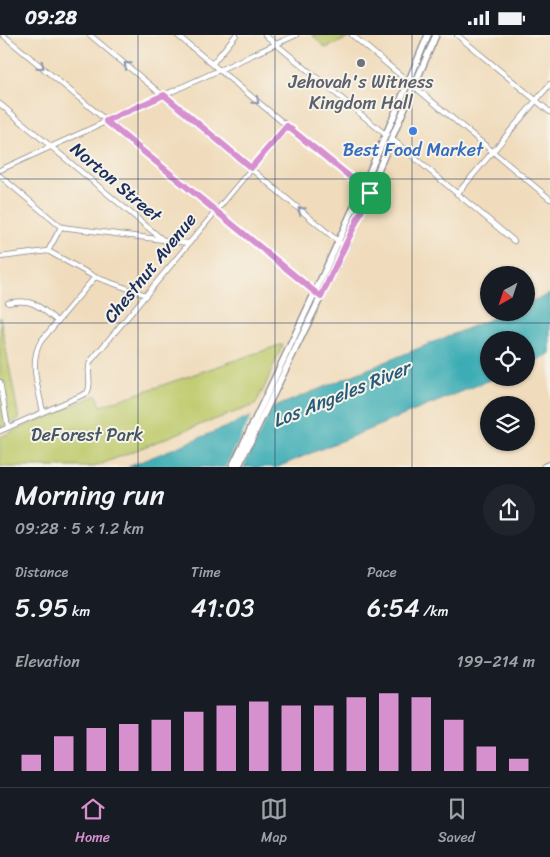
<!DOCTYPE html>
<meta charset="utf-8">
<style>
body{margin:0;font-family:Sriracha,sans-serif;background:#20242c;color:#f1f3f6;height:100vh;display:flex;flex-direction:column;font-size:19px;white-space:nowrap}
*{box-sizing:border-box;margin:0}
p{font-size:16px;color:#9ea1a6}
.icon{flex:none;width:28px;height:28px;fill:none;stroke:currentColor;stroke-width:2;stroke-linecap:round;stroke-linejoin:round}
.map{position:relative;height:432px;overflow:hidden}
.side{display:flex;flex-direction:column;background:#171b24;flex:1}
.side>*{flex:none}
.needle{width:32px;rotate:220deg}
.tools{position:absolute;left:480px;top:231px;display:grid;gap:10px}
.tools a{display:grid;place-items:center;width:55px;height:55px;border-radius:50%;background:#171b24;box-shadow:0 1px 4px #0004;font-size:25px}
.pin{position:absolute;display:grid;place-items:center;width:42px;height:42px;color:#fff;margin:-21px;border-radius:10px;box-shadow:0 2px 8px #0006}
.round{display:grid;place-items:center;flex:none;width:52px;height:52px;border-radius:26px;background:#20242c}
.overview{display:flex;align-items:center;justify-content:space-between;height:85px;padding:0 15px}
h1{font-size:28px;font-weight:600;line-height:38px}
.metrics{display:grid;grid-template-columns:repeat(3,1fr);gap:8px;height:85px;padding:5px 15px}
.metrics div{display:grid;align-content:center}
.metrics b{font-size:25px;font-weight:600}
.metrics small{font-size:14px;font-weight:400}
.metrics p{font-size:14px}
.chart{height:140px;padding:10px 15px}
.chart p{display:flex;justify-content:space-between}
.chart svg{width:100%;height:90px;margin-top:5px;stroke:#d690ce;stroke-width:6}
.status{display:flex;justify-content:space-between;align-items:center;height:35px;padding:0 25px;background:#171b24;direction:ltr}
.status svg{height:14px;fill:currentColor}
.dock{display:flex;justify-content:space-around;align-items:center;height:70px;border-top:1px solid #363941;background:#171b24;font-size:14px;color:#9ea1a6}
.dock a{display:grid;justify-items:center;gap:2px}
.dock .current{color:#d690ce}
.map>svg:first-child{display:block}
.green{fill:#beca6c;stroke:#6c7c65}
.water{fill:#3cadb5;stroke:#2c6e8a}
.pier{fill:#f0dcbc}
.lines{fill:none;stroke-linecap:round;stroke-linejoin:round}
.minor-casing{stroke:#86868d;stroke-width:6}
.major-casing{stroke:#86868d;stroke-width:8}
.highway-casing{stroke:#86868d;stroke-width:9}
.minor{stroke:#fff;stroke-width:4.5}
.major{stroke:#fff;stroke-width:5.5}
.highway{stroke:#fff;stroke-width:7}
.oneway{stroke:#8d97ae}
.route-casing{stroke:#fff;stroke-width:10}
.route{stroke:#d690ce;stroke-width:6}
.grid{fill:none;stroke:#1b2f5e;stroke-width:1;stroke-opacity:0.55}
.worship-dot{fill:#6b7280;stroke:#f7f3e8;stroke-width:2}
.shop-dot{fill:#3f7fe0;stroke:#f7f3e8;stroke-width:2}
.labels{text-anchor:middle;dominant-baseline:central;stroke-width:4;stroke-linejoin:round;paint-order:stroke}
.worship-label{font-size:18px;fill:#5b616d;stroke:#f7f3e8}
.shop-label{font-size:18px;fill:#366cbe;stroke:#f7f3e8}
.street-label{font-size:18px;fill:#1b2f5e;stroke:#f7f3e8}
.park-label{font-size:18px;fill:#445662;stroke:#f7f3e8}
.water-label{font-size:19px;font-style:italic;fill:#275b7c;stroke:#f7f3e8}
</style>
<div class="status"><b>09:28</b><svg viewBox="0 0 49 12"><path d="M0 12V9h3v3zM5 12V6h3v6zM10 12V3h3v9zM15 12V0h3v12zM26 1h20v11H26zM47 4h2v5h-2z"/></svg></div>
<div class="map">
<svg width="550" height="432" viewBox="0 0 550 432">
<rect width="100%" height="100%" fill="#f7f3e8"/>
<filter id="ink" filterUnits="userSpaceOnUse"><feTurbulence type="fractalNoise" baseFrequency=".02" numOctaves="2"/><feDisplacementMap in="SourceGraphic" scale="10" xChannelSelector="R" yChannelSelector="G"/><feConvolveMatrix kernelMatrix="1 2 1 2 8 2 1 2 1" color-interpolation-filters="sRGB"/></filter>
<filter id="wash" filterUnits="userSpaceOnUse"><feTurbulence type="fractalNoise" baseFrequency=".0096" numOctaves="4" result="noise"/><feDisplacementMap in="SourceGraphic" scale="20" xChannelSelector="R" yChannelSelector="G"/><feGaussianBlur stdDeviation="1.12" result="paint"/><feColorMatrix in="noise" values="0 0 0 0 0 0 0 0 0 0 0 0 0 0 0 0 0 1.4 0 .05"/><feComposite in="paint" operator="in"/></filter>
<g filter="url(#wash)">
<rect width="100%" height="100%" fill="#f0dcbc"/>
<path class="green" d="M312,0H344L348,3L326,13Z
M0,282L19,384L1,392L0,389Z
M283,309L265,351L255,370L186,395L94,432H0V402L97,360L101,371Z"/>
<path class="water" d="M550,259V320L526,330V305H489V342L495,343L304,421L278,432H128L505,278H526V269Z"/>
<path class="pier" d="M273,371L243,432H226L252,380Z"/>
</g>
<g filter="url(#ink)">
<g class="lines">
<defs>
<path id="minor" d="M3,0L316,259
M90,0L345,212
M177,0L344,138L376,162
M265,0L386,100
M352,0L550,164
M457,0L550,77
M212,29L236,0
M0,69L163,205
M392,104L514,206
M0,135L296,0
M0,141L61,192L188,208
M457,159L550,49
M48,216L61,192
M0,222L48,216L95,242L146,260
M8,268C33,263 39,271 57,286
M0,347L8,392
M43,377C39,355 28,327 41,306L95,242
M0,396L87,358C93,348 86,338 90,327L287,91"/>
<path id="major" d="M232,432C301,290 368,146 428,0
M238,432L345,212L436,0"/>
<path id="highway" d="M545,432L550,430"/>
</defs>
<use href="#minor" class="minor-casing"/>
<use href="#major" class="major-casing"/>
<use href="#highway" class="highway-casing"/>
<use href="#minor" class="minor"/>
<use href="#major" class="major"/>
<use href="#highway" class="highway"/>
</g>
<defs><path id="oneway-chevron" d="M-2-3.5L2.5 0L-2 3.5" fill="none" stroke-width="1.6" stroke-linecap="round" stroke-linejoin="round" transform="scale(1.25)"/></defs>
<g class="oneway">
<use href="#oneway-chevron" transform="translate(127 30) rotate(-140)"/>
<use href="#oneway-chevron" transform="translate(41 31) rotate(40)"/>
<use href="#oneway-chevron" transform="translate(256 66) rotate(40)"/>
<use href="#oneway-chevron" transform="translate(301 175) rotate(-140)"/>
</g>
</g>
<g class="lines" filter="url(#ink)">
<defs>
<path id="route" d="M164,60L251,133L287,91L370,158L321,262L106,86Z"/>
</defs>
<use href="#route" class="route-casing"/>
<use href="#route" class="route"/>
</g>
<path class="grid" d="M138,0V432M275,0V432M412,0V432M0,144H550M0,288H550"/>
<circle class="worship-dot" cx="361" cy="28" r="5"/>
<circle class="shop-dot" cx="413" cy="96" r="5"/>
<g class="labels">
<g class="worship-label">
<text x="361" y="47">Jehovah's Witness<tspan x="361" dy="21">Kingdom Hall</tspan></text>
</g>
<g class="shop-label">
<text x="413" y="115">Best Food Market</text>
</g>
<g class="street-label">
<text transform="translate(116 147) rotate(40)">Norton Street</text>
<text transform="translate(150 233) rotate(-51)">Chestnut Avenue</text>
</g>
<g class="park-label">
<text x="87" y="400">DeForest Park</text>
</g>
<g class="water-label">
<text transform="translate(341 359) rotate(-22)">Los Angeles River</text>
</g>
</g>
</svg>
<div class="tools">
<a><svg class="needle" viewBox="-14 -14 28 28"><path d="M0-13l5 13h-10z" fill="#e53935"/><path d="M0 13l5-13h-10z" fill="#9ea1a6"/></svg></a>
<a><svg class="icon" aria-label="locate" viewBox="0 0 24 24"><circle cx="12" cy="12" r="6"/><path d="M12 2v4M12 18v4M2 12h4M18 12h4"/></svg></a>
<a><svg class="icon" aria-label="layers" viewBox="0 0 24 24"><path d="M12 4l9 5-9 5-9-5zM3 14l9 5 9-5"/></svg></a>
</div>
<div class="pin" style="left:370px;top:158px;background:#1e9e55"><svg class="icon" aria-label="arrive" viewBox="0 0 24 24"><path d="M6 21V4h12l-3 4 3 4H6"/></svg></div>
</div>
<section class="side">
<div class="overview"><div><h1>Morning run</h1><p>09:28 · 5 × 1.2 km</p></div><a class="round"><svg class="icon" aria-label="share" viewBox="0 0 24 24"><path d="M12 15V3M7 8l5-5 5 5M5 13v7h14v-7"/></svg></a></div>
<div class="metrics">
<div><p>Distance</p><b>5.95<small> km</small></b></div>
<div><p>Time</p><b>41:03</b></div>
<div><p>Pace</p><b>6:54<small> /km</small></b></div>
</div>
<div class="chart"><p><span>Elevation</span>199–214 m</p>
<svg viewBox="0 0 160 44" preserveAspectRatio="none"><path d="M5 44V36M15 44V27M25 44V23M35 44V21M45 44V19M55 44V15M65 44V12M75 44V10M85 44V12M95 44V12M105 44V8M115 44V6M125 44V8M135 44V19M145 44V32M155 44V38"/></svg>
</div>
</section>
<nav class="dock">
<a class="current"><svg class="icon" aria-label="home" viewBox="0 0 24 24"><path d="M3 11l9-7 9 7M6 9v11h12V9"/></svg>Home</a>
<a><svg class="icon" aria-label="map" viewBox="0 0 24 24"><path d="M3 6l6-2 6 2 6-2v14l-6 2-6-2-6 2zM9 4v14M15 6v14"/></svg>Map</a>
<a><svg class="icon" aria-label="saved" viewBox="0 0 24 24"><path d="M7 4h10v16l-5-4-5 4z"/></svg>Saved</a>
</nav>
